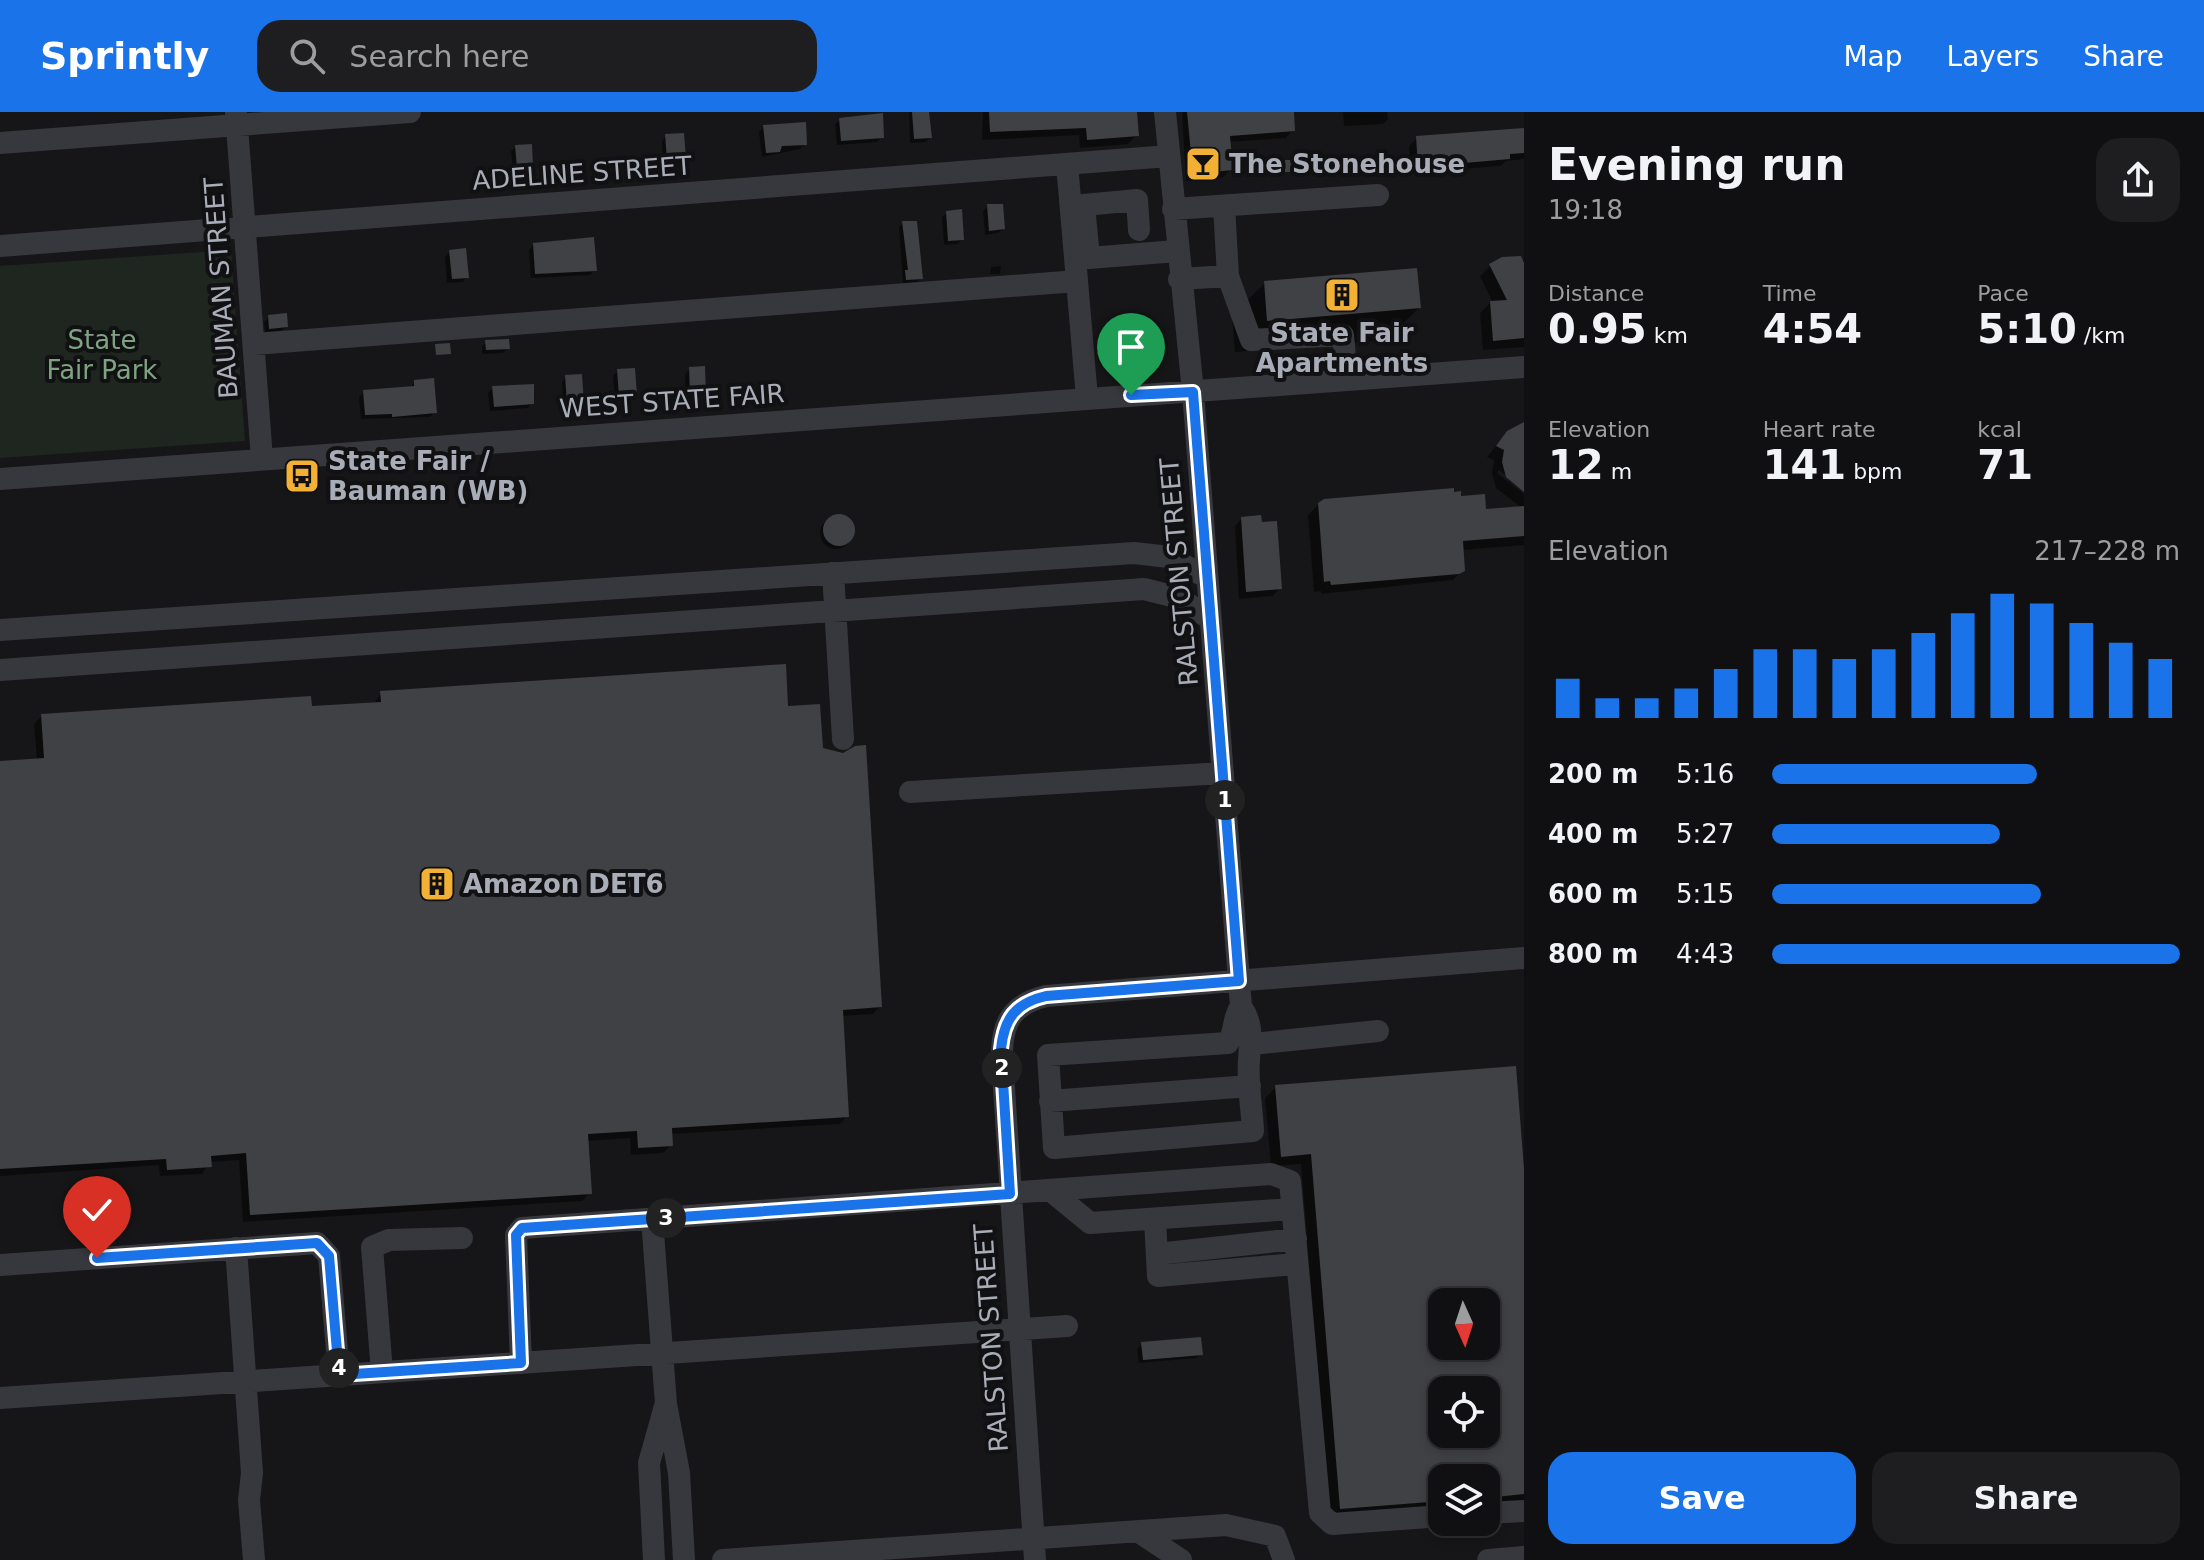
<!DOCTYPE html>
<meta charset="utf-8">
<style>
body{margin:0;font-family:"DejaVu Sans",sans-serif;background:#1e1e20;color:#f1f3f6;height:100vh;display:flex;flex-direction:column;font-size:30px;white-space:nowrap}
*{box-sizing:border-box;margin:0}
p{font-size:26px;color:#9c9d9f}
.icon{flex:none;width:44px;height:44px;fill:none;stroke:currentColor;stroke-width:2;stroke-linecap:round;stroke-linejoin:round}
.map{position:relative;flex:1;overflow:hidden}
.side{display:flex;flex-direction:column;background:#101012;width:680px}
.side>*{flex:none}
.needle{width:52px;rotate:177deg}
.controls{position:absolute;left:1428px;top:1176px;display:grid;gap:16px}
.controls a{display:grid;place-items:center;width:72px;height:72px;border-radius:16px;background:#101012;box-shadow:0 4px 12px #0003,0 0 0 2px #303032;font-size:40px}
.pin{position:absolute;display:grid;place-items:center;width:68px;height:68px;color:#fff;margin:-82px -34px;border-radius:50% 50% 50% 0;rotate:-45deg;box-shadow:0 0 8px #0007}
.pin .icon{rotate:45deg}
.km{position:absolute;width:40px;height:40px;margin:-20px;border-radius:50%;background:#222;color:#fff;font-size:22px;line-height:40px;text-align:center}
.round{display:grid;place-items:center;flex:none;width:84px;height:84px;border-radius:24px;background:#1e1e20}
.head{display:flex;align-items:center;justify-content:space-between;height:136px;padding:0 24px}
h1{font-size:44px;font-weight:600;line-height:60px}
.stats{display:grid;grid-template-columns:repeat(3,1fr);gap:12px;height:136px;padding:8px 24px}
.stats div{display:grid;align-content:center}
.stats b{font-size:40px;font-weight:600}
.stats small{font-size:22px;font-weight:400}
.stats p{font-size:22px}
.chart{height:224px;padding:16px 24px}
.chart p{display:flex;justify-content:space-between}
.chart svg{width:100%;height:144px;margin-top:8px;stroke:#1a73e8;stroke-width:6}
.cta{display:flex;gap:16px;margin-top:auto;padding:16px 24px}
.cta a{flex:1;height:92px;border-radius:24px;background:#1a73e8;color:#fff;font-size:32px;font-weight:600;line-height:92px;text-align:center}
.cta a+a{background:#1e1e20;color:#f1f3f6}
ul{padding:0 24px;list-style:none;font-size:26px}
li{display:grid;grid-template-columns:128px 96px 1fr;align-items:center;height:60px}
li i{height:20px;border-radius:10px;background:#1a73e8}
header{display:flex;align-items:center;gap:48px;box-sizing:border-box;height:112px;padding:0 40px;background:#1a73e8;color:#fff}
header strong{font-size:38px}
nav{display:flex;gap:44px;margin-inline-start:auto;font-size:28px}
.search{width:560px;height:72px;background:#1e1e20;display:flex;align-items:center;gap:20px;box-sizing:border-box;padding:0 28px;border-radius:24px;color:#9c9d9f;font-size:30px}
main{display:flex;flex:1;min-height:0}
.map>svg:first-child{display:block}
.green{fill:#1e261f}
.shadow{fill:#0007;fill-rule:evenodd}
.building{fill:#404145;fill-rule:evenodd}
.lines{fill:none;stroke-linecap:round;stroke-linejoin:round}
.minor{stroke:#37383d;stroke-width:22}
.route-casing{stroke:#fff;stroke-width:16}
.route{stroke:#1a73e8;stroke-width:10}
.labels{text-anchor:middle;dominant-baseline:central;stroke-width:8;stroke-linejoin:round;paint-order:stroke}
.poi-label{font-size:26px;font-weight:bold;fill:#a8adb8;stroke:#111113;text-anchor:start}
.street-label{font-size:26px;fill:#a8adb8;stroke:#111113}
.park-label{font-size:26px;fill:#7fa381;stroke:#111113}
</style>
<header>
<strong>Sprintly</strong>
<div class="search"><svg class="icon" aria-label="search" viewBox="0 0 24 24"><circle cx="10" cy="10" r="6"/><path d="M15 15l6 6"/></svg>Search here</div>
<nav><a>Map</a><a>Layers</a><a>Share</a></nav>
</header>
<main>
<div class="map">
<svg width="1524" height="1448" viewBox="0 0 1524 1448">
<rect width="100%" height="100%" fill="#161618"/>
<path class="green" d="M231,138L245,329L0,346V154Z"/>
<path class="shadow" d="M909,0H927L930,26L925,30L910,31Z
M983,0H1135L1137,23L1128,32L1080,36L1079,23L982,28Z
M1182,0H1292L1293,18L1286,26L1228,30L1230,58L1223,65L1186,69Z
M1343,0H1387L1388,7L1383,12L1344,14Z
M840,8L882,25L877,30L837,33L835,12Z
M764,15L805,32L800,37L762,45L759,20Z
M1524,18V47L1506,49L1500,54L1411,61L1409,34L1417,26Z
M666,24L684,46L679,50L663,51L662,29Z
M516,35L531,54L527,59L513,60L511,39Z
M988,94L1003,117L998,121L985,123L983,99Z
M947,101L962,128L957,132L944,133L942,105Z
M903,111L921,166L917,170L903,171L899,115Z
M533,133L595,158L590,163L531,166L529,138Z
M450,140L467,165L463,170L447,171L445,145Z
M1491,153L1524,156V235L1483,238L1480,201L1492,189L1480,164Z
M1001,154L1000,162H990L991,155Z
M1265,171L1419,196L1386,228L1235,240L1232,203Z
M269,205L286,215L281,219L265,221L264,210Z
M486,230L508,236L503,241L482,242V235Z
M690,257L704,282L699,286L686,287L685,262Z
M618,259L635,284L630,288L615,289L613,264Z
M566,265L581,291L577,296H563L562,270Z
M415,270L435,300L430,305L361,307L359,285L364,280L410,275Z
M493,276L532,291L528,296L490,299L488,281Z
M1524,313V377L1499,358L1497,361L1524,382V433L1462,438L1463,458L1453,468L1321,482V479L1314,480L1308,403L1319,392L1459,386L1484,399L1522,396L1496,376L1492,361L1494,348L1487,345L1508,320Z
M820 421a16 16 0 1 1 32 0a16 16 0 1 1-32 0Z
M1242,407L1260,412L1280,476L1273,484L1239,487L1235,414Z
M381,581L786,596L821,637L880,894L873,902L841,904L847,1004L840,1012L670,1022L671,1033L663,1041L631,1043L630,1026L586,1029L590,1081L582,1089L243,1110L239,1048L210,1050L202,1062L160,1064L159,1053L0,1064V651L37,649L34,612L42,604L374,592Z
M1276,975L1524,1081V1391L1486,1394V1366H1442V1398L1330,1407L1301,1052L1271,1054L1265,986ZM1442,1190H1486V1234H1442ZM1442,1278H1486V1322H1442Z
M1142,1232L1201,1242L1196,1246L1139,1251L1137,1237Z"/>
<path class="building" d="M912,0H929L932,26L914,27Z
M989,0H1137L1139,24L1087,28L1086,16L990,20Z
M1187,0H1294L1295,19L1230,24L1233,58L1193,62Z
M883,1L884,26L841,29L839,6Z
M806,10L807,33L782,34L780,40L766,41L763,13Z
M1524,16V41L1510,42V47L1418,55L1416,24Z
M684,21L686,46L667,48L665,22Z
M532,32L533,55L517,56L515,33Z
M1285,48H1299V60H1285Z
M987,92H1003L1005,117L989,119Z
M962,97L964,128L948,129L946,99Z
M902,109H917L923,167L906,168L905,158H908Z
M594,125L597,159L535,162L533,131Z
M466,136L469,166L452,167L449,138Z
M1521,144L1524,151V226L1493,229L1490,189L1507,188L1489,152L1502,145Z
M1417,156L1421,196L1267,209L1264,169Z
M287,201L288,215L269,217L268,203Z
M509,227L510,237L486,238L485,228Z
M450,231L451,242L436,243L435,232Z
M705,254L706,282L690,283L689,255Z
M635,256L637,284L619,285L617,257Z
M582,262L584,292L567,293L565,263Z
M434,266L437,301L392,305V302L365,303L363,278L414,274V268Z
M534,272V292L494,295L492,274Z
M1524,310V380L1506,365L1502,350L1504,338L1496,334L1507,319Z
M1454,376V380L1461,379V384L1485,382L1486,397L1524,394V424L1463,429L1465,459L1459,462L1331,473L1330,469L1324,470L1318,391L1324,387Z
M823 418a16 16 0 1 1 32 0a16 16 0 1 1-32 0Z
M1261,403L1262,410L1277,409L1282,477L1246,480L1241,405Z
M786,552L788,594L820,592L823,636L843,641L855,634L866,633L882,895L843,898L849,1005L672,1016L673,1034L638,1036L637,1019L588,1022L592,1082L250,1103L246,1041L211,1044L212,1055L167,1058L166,1047L0,1057V649L44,646L41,602L311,584L312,594L381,590L380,579Z
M1516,954L1524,1057V1382L1486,1386V1366H1442V1389L1340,1397L1311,1042L1281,1045L1275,973ZM1442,1190H1486V1234H1442ZM1442,1278H1486V1322H1442Z
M1201,1225L1203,1243L1143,1248L1141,1230Z"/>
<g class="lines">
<path class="minor" d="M1165,0L1193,280L1241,894C1254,913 1250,927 1249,948C1247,971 1252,996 1253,1019L1054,1036L1048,943L1228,931C1236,918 1232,907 1241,894
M236,1L262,347
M0,31L410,0
M1067,52L1087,286
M1224,94L1228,164
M1173,97L1378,83
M1139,118L1137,88L1084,93L1089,146L1177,139
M0,134L1169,44
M1179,167L1228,164L1251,228L1343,223L1347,267
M254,232L1077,169
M0,367L1524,255
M833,461L843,627
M0,518L1134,441L1169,445L1206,465
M0,558L1144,477L1180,486L1210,507
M910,680L1223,661
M1252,932L1378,919
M1050,989L1250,974
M1051,1079L1090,1111L1292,1097
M652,1107L666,1292L679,1361L684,1448
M1155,1108L1158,1164L1295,1152
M236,1136L252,1361L249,1388L254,1448
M1157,1142L1296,1127
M0,1153L317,1131L329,1144L339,1263
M521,1251L516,1123L522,1116L1271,1062L1290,1069L1320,1401L1332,1412L1442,1404
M382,1260L372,1135L389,1128L462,1126
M0,1286L1067,1214
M1486,1401L1524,1399
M1142,1422L1181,1448
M654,1448L649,1351L665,1294
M723,1448L1226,1413L1275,1424L1284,1448
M1035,1448L1002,946C1001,911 1012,892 1046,884L1524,846
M1488,1448L1524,1445"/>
</g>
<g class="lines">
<defs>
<path id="route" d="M97,1146L317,1131L329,1144L339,1263L521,1251L516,1123L522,1116L1010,1082L1001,937C1004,906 1016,891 1046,884L1239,869L1193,280L1131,283"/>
</defs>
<use href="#route" class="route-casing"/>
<use href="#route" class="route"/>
</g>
<defs>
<symbol id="bar-square" viewBox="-11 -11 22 22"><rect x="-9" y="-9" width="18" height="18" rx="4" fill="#f2b134" stroke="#111113"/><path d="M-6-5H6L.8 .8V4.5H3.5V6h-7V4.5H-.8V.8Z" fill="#111"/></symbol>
<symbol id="building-square" viewBox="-11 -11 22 22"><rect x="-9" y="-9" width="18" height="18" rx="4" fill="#f2b134" stroke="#111113"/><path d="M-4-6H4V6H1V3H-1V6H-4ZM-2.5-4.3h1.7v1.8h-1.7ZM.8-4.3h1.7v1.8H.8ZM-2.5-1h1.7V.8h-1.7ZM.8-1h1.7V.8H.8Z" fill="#111"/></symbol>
<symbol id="bus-square" viewBox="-11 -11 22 22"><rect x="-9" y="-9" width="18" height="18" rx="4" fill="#f2b134" stroke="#111113"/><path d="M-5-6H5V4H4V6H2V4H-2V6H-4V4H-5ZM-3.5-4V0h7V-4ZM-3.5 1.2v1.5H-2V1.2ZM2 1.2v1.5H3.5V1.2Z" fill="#111"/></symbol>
</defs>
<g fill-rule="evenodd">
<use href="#bar-square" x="1183" y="32" width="40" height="40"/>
<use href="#building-square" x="1322" y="163" width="40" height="40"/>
<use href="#bus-square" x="282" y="344" width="40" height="40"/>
<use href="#building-square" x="417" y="752" width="40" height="40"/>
</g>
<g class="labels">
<g class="poi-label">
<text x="1229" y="52">The Stonehouse</text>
<text x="1342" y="221" text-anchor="middle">State Fair<tspan x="1342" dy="30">Apartments</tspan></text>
<text x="328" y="349">State Fair /<tspan x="328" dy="30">Bauman (WB)</tspan></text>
<text x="463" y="772">Amazon DET6</text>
</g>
<g class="street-label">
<text transform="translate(582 61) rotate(-4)">ADELINE STREET</text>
<text transform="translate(221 176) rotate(-94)">BAUMAN STREET</text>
<text transform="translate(672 289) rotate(-4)">WEST STATE FAIR</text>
<text transform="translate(1179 460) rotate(-95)">RALSTON STREET</text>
<text transform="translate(991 1226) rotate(-94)">RALSTON STREET</text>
</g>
<g class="park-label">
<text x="102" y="228">State<tspan x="102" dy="30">Fair Park</tspan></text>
</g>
</g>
</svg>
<div class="controls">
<a><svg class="needle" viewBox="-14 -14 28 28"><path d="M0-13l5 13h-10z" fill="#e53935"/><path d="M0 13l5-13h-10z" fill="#9c9d9f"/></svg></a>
<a><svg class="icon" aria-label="locate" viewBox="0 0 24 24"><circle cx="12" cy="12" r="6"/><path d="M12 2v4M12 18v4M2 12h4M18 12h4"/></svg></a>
<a><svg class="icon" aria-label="layers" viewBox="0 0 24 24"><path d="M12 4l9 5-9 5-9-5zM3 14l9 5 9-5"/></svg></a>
</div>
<div class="pin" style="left:1131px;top:283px;background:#1e9e55"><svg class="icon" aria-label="arrive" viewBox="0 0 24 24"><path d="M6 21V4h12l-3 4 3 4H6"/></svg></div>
<div class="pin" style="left:97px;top:1146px;background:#d93025"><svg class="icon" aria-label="check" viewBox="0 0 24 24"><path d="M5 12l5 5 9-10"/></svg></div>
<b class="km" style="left:1225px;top:688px">1</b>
<b class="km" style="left:1002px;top:956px">2</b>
<b class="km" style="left:666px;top:1106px">3</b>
<b class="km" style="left:339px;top:1256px">4</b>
</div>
<section class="side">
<div class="head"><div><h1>Evening run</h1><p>19:18</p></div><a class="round"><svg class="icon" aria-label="share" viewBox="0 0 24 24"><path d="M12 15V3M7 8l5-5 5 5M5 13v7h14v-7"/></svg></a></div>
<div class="stats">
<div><p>Distance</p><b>0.95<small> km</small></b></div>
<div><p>Time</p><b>4:54</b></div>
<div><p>Pace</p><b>5:10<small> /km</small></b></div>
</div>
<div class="stats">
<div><p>Elevation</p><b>12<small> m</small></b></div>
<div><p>Heart rate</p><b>141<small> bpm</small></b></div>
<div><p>kcal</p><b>71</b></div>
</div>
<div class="chart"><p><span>Elevation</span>217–228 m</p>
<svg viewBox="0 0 160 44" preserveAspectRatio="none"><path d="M5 44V32M15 44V38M25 44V38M35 44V35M45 44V29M55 44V23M65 44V23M75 44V26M85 44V23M95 44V18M105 44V12M115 44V6M125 44V9M135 44V15M145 44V21M155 44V26"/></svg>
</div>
<ul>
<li><b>200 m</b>5:16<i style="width:65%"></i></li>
<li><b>400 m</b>5:27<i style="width:56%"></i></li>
<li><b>600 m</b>5:15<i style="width:66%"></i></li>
<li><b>800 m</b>4:43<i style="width:100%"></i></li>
</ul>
<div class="cta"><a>Save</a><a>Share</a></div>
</section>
</main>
